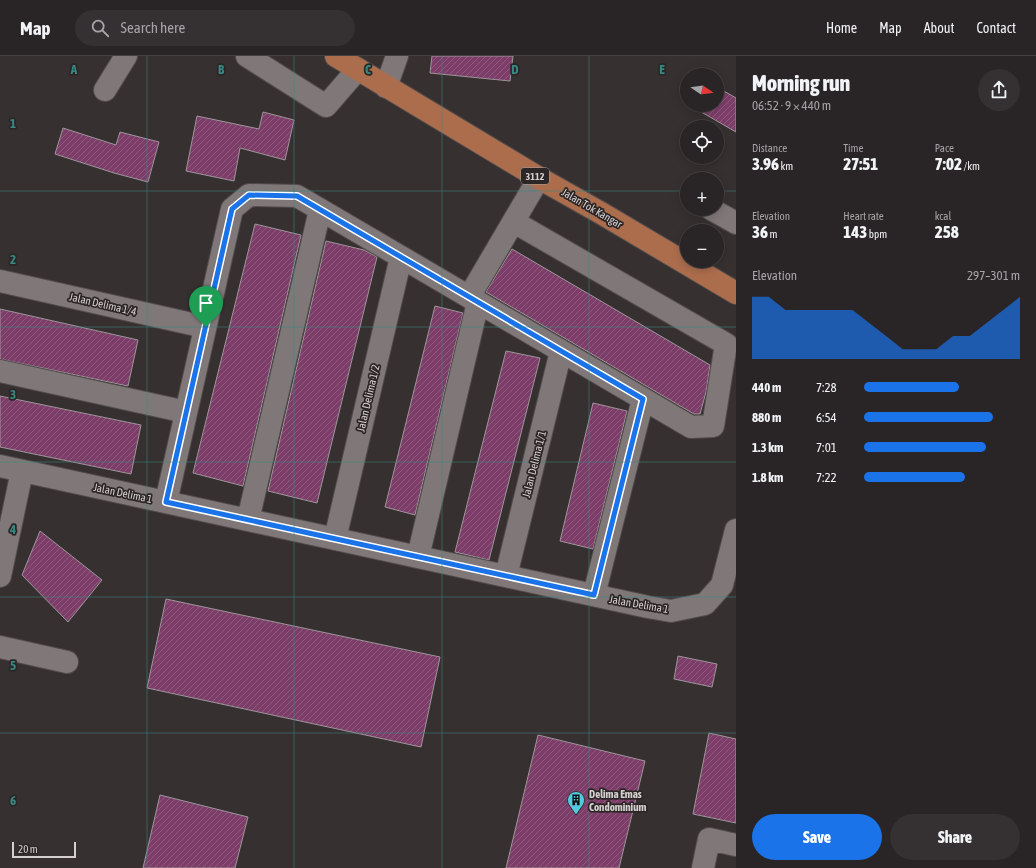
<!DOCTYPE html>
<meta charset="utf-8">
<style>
body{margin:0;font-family:"Asap Condensed",sans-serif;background:#353032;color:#f1f3f6;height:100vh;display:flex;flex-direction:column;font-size:15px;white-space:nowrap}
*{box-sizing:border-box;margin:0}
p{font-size:13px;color:#a5a4a7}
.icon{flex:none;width:22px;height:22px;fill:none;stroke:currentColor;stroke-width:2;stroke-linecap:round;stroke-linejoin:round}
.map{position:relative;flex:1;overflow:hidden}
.sheet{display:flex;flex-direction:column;background:#292425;width:300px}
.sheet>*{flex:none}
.needle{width:26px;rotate:103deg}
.tools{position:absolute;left:680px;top:12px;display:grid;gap:8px}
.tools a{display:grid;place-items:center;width:44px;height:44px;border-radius:50%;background:#292425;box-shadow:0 2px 10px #0003,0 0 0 1px #454142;font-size:20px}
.scale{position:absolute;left:12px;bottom:10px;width:64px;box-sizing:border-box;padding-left:4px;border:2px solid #d5d0d0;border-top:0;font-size:11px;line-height:14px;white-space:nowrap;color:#d5d0d0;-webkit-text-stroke:3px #2d2627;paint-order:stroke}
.pin{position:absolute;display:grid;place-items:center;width:34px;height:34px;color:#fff;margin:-41px -17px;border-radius:50% 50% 50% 0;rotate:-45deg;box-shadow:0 0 4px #0007}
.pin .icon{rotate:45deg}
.round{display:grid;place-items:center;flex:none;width:42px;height:42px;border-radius:21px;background:#353032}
.overview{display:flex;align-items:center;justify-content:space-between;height:68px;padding:0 16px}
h1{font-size:22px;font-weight:800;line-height:30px}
.stats{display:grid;grid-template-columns:repeat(3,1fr);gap:6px;height:68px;padding:4px 16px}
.stats div{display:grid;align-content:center}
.stats b{font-size:17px;font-weight:800}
.stats small{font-size:11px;font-weight:400}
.stats p{font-size:11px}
.chart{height:112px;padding:8px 16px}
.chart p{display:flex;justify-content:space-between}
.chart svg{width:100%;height:72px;margin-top:4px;fill:#1a73e8;opacity:.7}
.button{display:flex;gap:8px;margin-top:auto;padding:8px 16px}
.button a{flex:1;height:46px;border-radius:24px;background:#1a73e8;color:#fff;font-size:16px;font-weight:800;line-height:46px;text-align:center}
.button a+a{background:#353032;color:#f1f3f6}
ul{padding:0 16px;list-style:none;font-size:13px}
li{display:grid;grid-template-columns:64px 48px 1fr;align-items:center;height:30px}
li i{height:10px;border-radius:5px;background:#1a73e8}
header{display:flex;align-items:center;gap:24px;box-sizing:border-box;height:56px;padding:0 20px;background:#292425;border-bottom:1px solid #454142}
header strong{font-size:19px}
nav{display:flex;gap:22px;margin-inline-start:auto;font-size:14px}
.search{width:280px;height:36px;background:#353032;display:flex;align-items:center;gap:10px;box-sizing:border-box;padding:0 14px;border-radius:22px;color:#a5a4a7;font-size:15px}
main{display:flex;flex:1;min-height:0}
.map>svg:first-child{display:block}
.building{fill:url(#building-hatch);stroke:#9d969a}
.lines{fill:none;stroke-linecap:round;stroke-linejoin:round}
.minor-casing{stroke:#524c4c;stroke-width:24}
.major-casing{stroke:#524c4c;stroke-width:24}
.minor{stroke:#807878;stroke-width:22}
.major{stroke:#ac6d4d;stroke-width:22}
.route-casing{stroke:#fff;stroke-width:8}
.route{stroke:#1a73e8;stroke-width:5}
.grid{fill:none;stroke:#378882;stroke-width:1;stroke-opacity:0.55}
.labels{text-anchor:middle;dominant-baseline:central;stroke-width:3.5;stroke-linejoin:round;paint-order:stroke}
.shield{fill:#2d2627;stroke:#a39d9d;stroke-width:1}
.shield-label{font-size:10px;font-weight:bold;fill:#d5d0d0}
.street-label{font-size:11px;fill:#d5d0d0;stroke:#2d2627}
.poi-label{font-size:11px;font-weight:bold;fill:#d5d0d0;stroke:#2d2627;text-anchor:start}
.grid-label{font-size:13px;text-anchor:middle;font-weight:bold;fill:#378882;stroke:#2d2627;stroke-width:3.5;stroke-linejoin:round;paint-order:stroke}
</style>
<header>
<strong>Map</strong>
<div class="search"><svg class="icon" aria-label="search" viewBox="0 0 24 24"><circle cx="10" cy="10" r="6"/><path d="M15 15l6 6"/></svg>Search here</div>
<nav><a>Home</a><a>Map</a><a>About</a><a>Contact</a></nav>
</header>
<main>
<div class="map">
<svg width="736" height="812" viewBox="0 0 736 812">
<defs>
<pattern id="building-hatch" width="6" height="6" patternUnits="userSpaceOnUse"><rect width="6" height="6" fill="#7c3e68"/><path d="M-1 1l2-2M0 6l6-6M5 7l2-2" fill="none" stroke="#8e597d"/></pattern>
</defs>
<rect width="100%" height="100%" fill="#373031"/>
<path class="building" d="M432,0H513L510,25L430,17Z
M717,31L736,42V76L689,49H717Z
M263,56L294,64L285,104L240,92L234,125L186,115L197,60L259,73Z
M63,72L116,89L120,76L159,86L148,126L114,117L55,98Z
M255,168L301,179L243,430L193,417Z
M326,185L364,194L377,201L317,447L268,435Z
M512,193L710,309L706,336L700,358H694L486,236Z
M435,250L463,257L415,459L385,451Z
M0,253L138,284L128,330L0,303Z
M506,295L540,302L489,504L455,496Z
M0,340L141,369L131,418L0,391Z
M593,347L627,355L593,493L560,485Z
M40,475L102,524L68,566L22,519Z
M166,543L440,601L421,691L147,632Z
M678,600L717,608L712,631L674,623Z
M709,677L736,683V767L693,758Z
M538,679L645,705L619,812H506Z
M160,739L248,761L235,812H143Z"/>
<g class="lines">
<defs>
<path id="minor" d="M247,0L326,50L358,13
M386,31L397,0
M105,34L126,0
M711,153L736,167
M0,225L205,271
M469,241L539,122
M0,315L186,356
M0,410L648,551L671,555L705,548L722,529L736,474
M166,446L232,153L249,139L297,140L691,371L713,370L726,288L514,166
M248,464L320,154
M335,483L401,201
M418,501L478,246
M0,520L22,415
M506,520L561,295
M594,539L643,343
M0,591L67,606
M703,812L709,783L736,789"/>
<path id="major" d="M336,0L539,122L601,157L736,237"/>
</defs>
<use href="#minor" class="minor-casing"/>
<use href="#major" class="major-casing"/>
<use href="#minor" class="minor"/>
<use href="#major" class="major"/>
</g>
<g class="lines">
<defs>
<path id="route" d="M249,139L297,140L643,343L594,539L166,446L232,153Z"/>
</defs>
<use href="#route" class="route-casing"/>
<use href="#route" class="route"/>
</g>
<path class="grid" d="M147,0V812M294,0V812M442,0V812M589,0V812M0,135H687M717,135H736M0,271H736M0,406H736M0,541H736M0,677H736"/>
<defs>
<symbol id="building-pin" viewBox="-11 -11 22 30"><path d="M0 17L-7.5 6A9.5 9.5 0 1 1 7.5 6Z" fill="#54cade" stroke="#2d2627"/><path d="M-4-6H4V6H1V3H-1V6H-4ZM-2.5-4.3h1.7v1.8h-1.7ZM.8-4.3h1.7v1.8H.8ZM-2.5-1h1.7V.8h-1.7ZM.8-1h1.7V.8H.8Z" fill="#111"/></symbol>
</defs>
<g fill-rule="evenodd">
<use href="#building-pin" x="566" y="734" width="20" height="27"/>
</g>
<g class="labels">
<rect class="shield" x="521" y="112" width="28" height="16" rx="3"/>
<g class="shield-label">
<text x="535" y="120">3112</text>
</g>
<g class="street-label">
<text transform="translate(592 152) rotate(30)">Jalan Tok Kangar</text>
<text transform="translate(103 248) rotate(13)">Jalan Delima 1/4</text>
<text transform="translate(368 342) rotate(-77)">Jalan Delima 1/2</text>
<text transform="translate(534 408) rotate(-76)">Jalan Delima 1/1</text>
<text transform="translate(123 437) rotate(12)">Jalan Delima 1</text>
<text transform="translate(639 548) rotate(10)">Jalan Delima 1</text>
</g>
<g class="poi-label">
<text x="589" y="738">Delima Emas<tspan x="589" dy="13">Condominium</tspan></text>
</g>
</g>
<g class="grid-label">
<text x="74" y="18">A</text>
<text x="221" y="18">B</text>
<text x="368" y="18">C</text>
<text x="515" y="18">D</text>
<text x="662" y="18">E</text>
<text x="13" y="72">1</text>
<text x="13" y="208">2</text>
<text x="13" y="343">3</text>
<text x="13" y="478">4</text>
<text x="13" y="614">5</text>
<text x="13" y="749">6</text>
</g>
</svg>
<div class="tools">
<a><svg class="needle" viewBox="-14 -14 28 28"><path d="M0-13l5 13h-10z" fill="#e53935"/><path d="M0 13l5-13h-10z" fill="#a5a4a7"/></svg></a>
<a><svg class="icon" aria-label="locate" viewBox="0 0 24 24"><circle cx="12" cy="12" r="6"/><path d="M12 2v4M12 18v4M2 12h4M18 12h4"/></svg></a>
<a>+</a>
<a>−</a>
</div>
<div class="scale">20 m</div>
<div class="pin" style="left:206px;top:271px;background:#1e9e55"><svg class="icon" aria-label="arrive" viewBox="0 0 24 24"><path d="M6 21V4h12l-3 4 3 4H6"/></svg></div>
</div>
<section class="sheet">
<div class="overview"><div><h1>Morning run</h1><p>06:52 · 9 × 440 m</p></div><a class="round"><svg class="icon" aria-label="share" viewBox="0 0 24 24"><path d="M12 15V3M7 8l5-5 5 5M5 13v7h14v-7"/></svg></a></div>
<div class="stats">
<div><p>Distance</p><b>3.96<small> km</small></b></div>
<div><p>Time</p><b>27:51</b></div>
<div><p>Pace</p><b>7:02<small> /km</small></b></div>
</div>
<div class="stats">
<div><p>Elevation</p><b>36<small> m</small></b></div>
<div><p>Heart rate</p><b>143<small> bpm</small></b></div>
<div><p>kcal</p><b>258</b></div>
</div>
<div class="chart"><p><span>Elevation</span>297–301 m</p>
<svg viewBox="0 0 160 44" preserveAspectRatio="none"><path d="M0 44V6L10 6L20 14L30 14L40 14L50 14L60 14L70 22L80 30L90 38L100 38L110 38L120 30L130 30L140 22L150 14L160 6V44z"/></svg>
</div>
<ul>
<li><b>440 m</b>7:28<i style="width:61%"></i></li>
<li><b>880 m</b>6:54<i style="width:83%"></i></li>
<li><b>1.3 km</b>7:01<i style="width:78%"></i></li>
<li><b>1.8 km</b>7:22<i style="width:65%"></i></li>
</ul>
<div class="button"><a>Save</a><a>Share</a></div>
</section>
</main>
